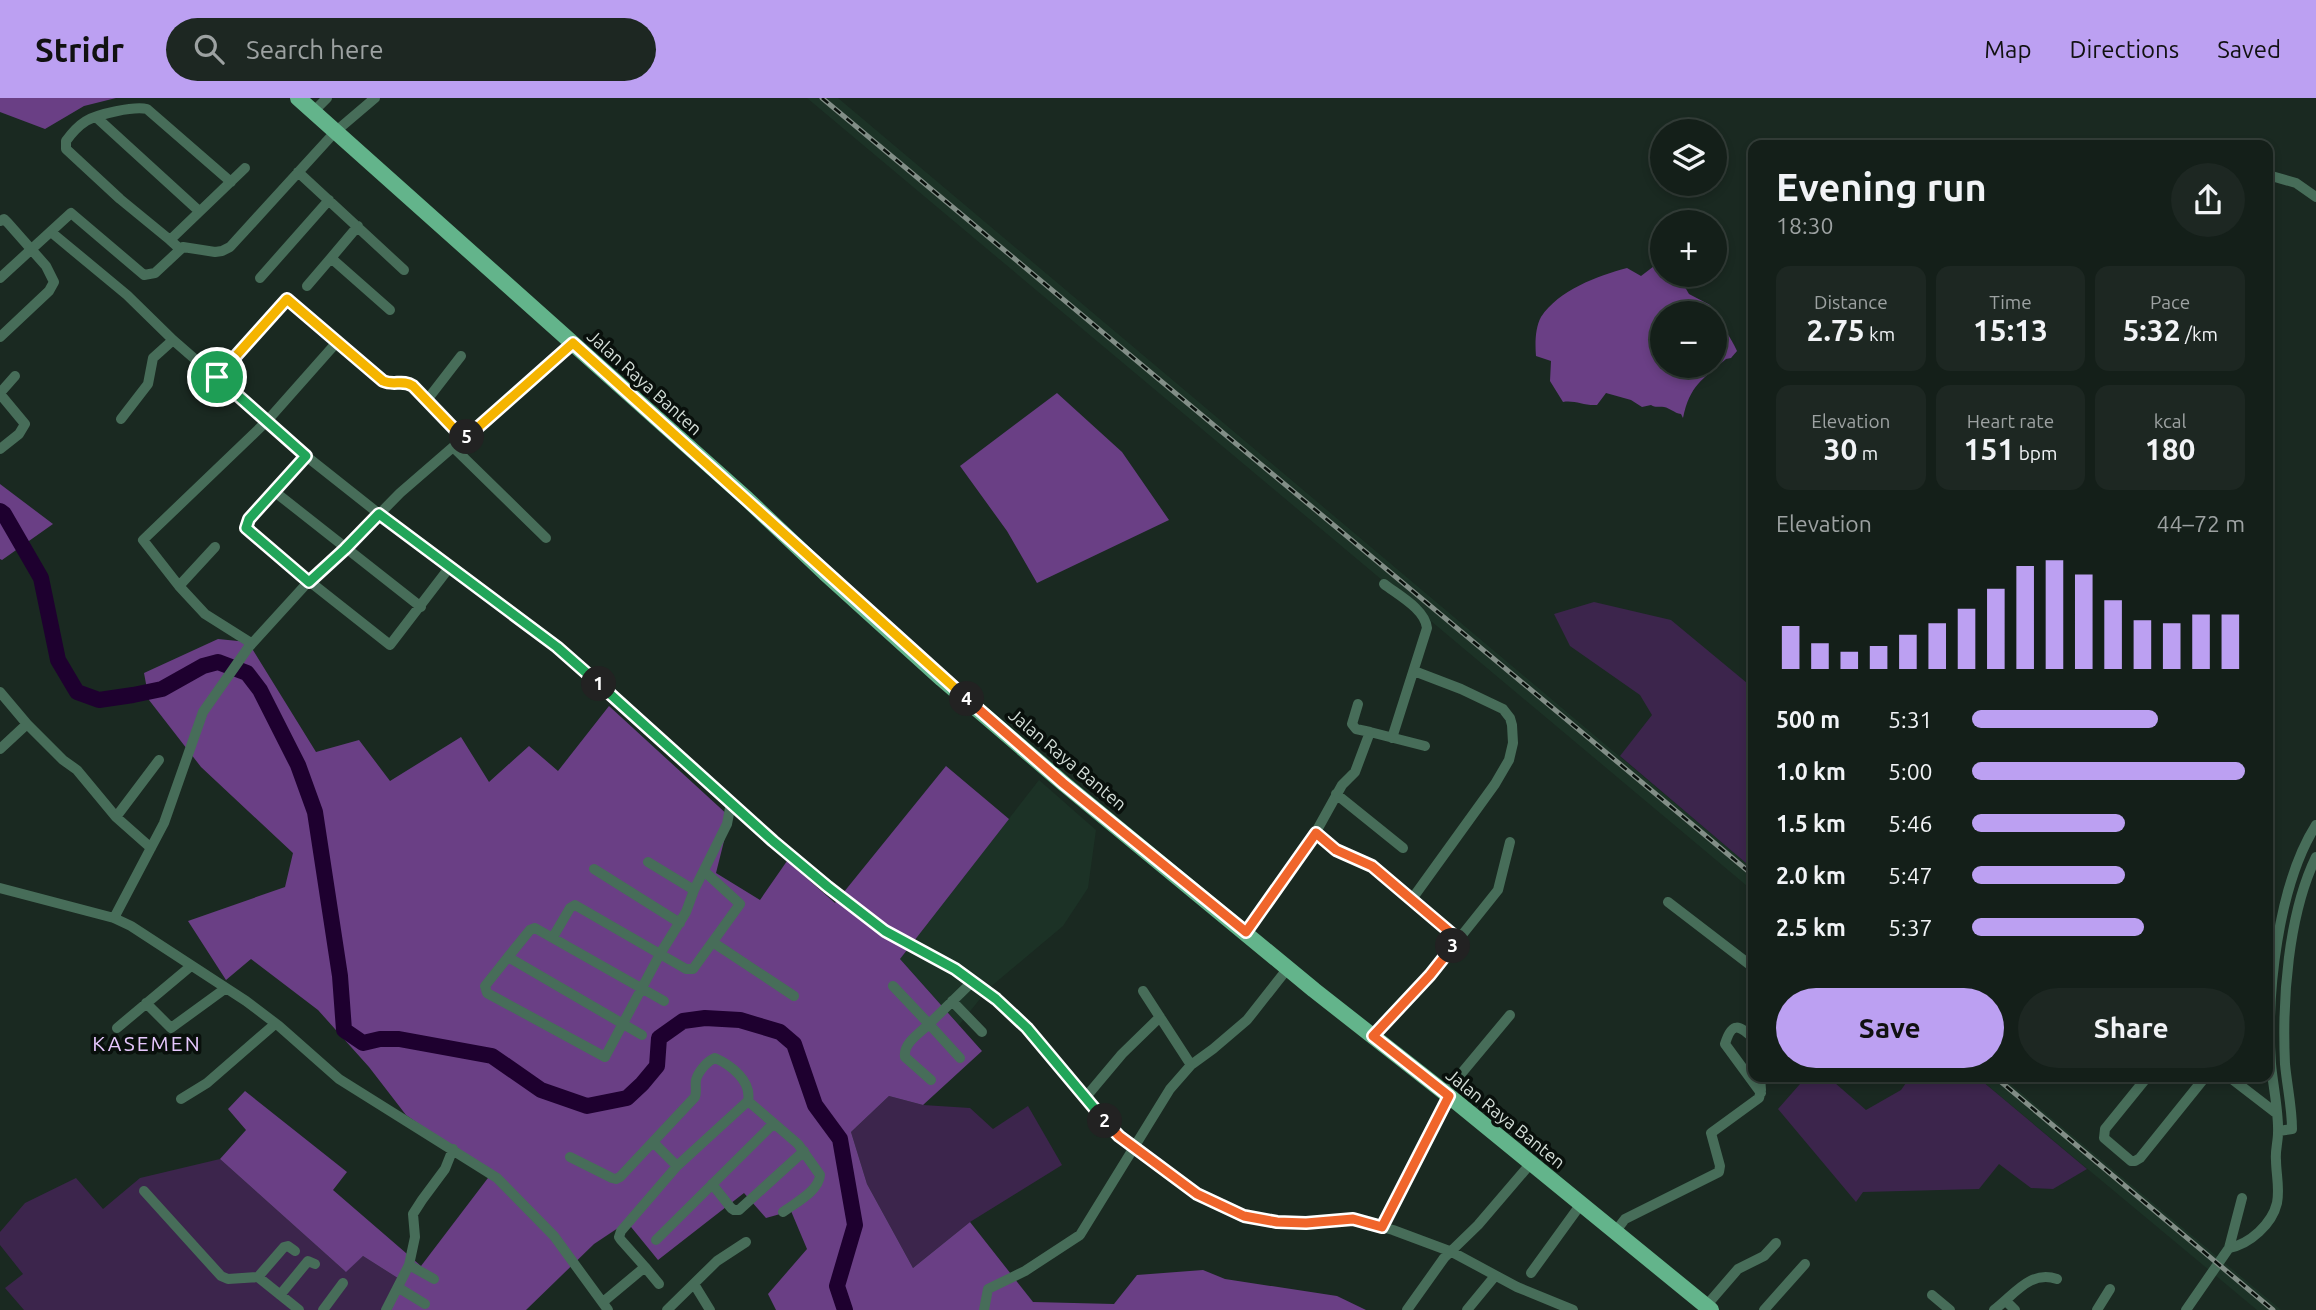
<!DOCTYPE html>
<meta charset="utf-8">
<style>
body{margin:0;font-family:Ubuntu,sans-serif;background:#1d2722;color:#f1f3f6;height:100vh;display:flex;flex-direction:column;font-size:26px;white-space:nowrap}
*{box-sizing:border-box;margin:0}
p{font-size:23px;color:#9da2a2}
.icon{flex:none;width:38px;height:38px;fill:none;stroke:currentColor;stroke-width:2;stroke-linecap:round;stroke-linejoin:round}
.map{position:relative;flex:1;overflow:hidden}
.sheet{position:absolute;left:1748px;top:42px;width:525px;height:942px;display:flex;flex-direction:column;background:#141f19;border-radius:14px;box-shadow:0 4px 10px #0003,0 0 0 2px #333d38}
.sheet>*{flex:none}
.controls{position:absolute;left:1650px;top:21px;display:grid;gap:14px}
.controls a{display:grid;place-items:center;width:77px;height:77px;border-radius:50%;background:#141f19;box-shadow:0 4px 10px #0003,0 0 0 2px #333d38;font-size:35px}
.pin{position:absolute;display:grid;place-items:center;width:60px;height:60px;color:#fff;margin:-30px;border:4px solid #fff;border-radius:50%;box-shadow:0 2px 7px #0007}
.km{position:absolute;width:35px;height:35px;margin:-18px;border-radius:50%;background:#222;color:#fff;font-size:19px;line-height:35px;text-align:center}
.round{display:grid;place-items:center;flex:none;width:74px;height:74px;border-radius:37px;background:#1d2722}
.overview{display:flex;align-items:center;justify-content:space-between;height:119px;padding:0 28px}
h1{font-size:38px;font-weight:600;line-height:52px}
.stats{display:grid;grid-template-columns:repeat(3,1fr);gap:10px;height:119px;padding:7px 28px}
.stats div{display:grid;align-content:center;border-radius:14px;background:#1d2722;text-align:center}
.stats b{font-size:30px;font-weight:600}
.stats small{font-size:19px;font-weight:400}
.stats p{font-size:19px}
.chart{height:196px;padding:14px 28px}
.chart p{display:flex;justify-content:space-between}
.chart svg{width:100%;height:126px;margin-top:7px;stroke:#bca0f2;stroke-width:6}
.button{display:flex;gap:14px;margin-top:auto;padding:14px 28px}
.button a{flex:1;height:80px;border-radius:42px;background:#bca0f2;color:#111;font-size:28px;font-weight:600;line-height:80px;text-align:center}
.button a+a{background:#1d2722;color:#f1f3f6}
ul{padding:0 28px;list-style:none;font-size:23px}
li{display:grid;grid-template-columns:112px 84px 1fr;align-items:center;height:52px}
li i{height:18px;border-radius:9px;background:#bca0f2}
header{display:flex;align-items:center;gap:42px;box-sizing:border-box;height:98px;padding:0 35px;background:#bca0f2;color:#111}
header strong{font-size:33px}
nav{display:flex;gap:38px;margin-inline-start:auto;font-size:24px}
.search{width:490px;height:63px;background:#1d2722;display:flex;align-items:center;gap:18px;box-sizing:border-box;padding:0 24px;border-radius:38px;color:#9da2a2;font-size:26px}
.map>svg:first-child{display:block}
.built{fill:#1c3226}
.green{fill:#3c254c}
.forest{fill:#6a3f85}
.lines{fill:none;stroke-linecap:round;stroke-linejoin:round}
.river{stroke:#1e002f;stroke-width:16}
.minor{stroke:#476d59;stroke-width:10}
.primary{stroke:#63b48b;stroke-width:16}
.rail-casing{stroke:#828e87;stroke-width:5}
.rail{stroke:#09100c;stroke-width:2.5;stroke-dasharray:8;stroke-linecap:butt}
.split-1-casing{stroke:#fff;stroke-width:14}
.split-2-casing{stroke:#fff;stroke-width:14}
.split-3-casing{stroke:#fff;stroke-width:14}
.split-4-casing{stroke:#fff;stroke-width:14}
.split-5-casing{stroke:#fff;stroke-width:14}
.split-6-casing{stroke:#fff;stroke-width:14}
.split-1{stroke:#22a559;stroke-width:9}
.split-2{stroke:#22a559;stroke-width:9}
.split-3{stroke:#f0652b;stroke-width:9}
.split-4{stroke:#f0652b;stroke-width:9}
.split-5{stroke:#f5b400;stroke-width:9}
.split-6{stroke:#f5b400;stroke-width:9}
.labels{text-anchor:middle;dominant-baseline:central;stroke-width:7;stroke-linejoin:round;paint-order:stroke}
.street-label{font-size:18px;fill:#d3ddd7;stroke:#09100c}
.quarter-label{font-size:21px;letter-spacing:2px;fill:#e7c8fe;stroke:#09100c}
</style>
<header>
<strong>Stridr</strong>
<div class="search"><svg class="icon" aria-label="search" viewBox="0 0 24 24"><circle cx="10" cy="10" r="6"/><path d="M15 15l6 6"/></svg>Search here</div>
<nav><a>Map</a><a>Directions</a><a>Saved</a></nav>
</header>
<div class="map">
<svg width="2316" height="1212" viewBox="0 0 2316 1212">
<rect width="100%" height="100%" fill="#1a2921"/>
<path class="built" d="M807,0H838L1753,771V793Z
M1039,682L1096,732L1088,790L1063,828L988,891L959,927L900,861Z
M1976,978H2001L2281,1212H2257Z"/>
<path class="green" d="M1594,504L1671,522L1753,590V771L1620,658L1652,617L1640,597L1570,548L1554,516Z
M1807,978H1827L1866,1012L1901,992L1911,978H1976L2087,1071L2053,1091L2031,1090L1999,1066L1979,1091L1863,1094L1856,1104L1778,1011Z
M889,998L923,1007L970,1010L993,1031L1028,1008L1062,1067L970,1124L913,1170L867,1086L851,1034Z
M220,1061L345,1173L363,1158L404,1184L391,1212H24L5,1190L23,1176L0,1147V1134L25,1105L76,1080L103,1111L140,1080Z"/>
<path class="forest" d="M0,0H116L84,8L45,31L0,14Z
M1662,162V177H1678L1689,196L1710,207L1714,215H1662V268H1715V216C1722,229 1731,239 1737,253L1731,260L1726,261C1702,282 1690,287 1683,320L1681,316C1674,315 1670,310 1664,309C1658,308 1656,310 1651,307L1642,309L1631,302L1606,295L1597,307C1584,308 1575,302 1563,304L1550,283L1551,263L1536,258C1535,246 1535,230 1541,219C1559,192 1597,178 1627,170L1641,178Z
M1057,295L1122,354L1169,422L1037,485L1007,433L960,368Z
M0,386L53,426L2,462L0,461Z
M218,541L248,544L316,654L359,642L390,683L461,639L489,684L529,648L558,673L609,608L730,719L716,775L760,802L787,763L835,805L946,668L1009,721L900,861L982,953L923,1007L889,998L851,1034L867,1086L913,1170L970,1124L1033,1204L1114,1206L1137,1177L1203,1172L1225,1181L1337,1198L1366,1212H776L768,1196L807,1151L791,1113L766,1120L744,1095L658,1162L627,1124L594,1146L526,1212H391L404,1184L363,1158L346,1174L220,1061L246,1032L228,1011L245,993L347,1074L333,1092L421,1168L491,1076L406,1017L369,969L318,912L251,861L226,882L188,823L285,789L293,755L201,669L149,602L144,575Z"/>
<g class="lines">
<path class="river" d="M0,413L4,416L41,480L58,562L77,594L99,602L133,597L162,591L203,568L218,564L247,575L260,592L298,667L315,714L340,878L344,932L363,945L380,941H399L492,958L541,992L587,1008L627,1000L642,986L657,968L659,940L683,923L705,920L740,922L780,934L794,946L815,1007L840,1041L855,1127L837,1188L845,1212"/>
<path class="minor" d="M313,14L327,0
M96,19L199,113
M298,74L404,172
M2268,77L2296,85L2316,99
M0,123L4,121L8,125L46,168L54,184L49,193L0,239
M358,128L331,160L390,212
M51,134L127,197L173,242L306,358L407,438L557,549L773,743L828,789L885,833L955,871L996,901L1027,930L1119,1038L1197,1096L1245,1118L1277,1124L1306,1125L1353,1121L1393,1132L1452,1154L1517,1189L1573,1212
M170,142L120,101L66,51V43C71,36 78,28 86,23C98,16 134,8 147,11L231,84
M180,151L170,142L245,70
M0,180L71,115L144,177L155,175L183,149L215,154L222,153L230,149L335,34L375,0
M260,180L329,102
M307,188L331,160
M217,279L284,203L288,201L383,283C394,288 403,281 413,287L464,341
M0,295L15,278
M0,296L25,326L19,336L0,351
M427,302L461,258
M121,321L148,286L153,260L173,242
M454,350L546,440
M306,358L249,421L246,430L309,483L390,547L449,470
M275,394L421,509
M215,449L179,488L143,442L267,323L337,244
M1384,486C1398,497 1425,511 1427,530L1392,640
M179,488L205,516L251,545
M1414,573L1461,591L1503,611L1510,620L1512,627L1513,645L1509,662L1495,686L1412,801L1458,841
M0,594L27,626L63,662L77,672L116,719L151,750
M1358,606L1352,626L1356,631L1370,634
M0,651L27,626
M1336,696L1403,750
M116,719L159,662
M1316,735L1336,752L1372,768L1412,801
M648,764L694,792
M594,771L680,825
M0,790L114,820L131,828L246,903L279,928L339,981L497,1080L554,1138L608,1212
M1668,804L1754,870
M114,820L164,725L203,614L248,550L309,483L345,451L400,395L573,245
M1246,834L1312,741L1342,687L1355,674L1370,634L1425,648
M553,839L570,810L575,807L686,871H693L740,806L704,773
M714,845L794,898
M508,859L485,888L487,895L605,959L660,856L686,814L694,792L727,726L731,705
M893,888L929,926L973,883
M1143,893L1191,967
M952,903L982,934
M146,905L171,930L226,890
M117,930L191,868
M642,937L508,859L530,832L535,830L664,903
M1373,938L1430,877L1498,792L1510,744
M1754,941C1739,927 1732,923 1725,946L1761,995
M2148,978L2105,1031L2104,1040L2131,1063H2135L2140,1060L2206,978
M2228,978L2276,1015
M931,982L905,959C903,945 920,935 929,926L960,960
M1445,995L1510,917
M1085,1000L1122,956L1160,919
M181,1001L207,985L275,926
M2279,1033L2292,1031C2292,1009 2287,988 2285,966C2282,902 2288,817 2316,759
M654,1045L677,1068
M570,1059L612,1080L616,1081L620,1079L695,999C697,993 695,988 696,982C698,974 707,963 715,960C731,967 752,983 748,1003L798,1046L820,1077C819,1093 795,1105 783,1114
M712,1086L731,1110L734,1112H739L804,1053
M144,1093L221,1178L228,1181L258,1179L299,1212
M1382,1129L1449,998
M1615,1134L1625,1121L1719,1074L1720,1068L1711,1035L1759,1000L1761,992L1760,978
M656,1142L773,1026
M2229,1150C2250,1146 2272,1126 2277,1105C2280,1090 2276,1076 2276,1062C2275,1053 2278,1044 2278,1035C2279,1015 2273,988 2271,966C2266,896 2278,787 2316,727
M409,1167L434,1181
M645,1169L659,1186
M1531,1175L1581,1106
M258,1179L284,1149L288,1148L295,1153
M694,1186L710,1212
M399,1190L425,1206
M280,1197L308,1163L315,1166
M1932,1197L1950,1212
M2006,1203L2015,1212
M603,1204L645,1169L621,1142L619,1139L621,1133L677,1068L748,1003
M1706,1208L1738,1171L1764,1158L1776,1145
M323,1212L343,1185
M386,1212L409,1167L415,1139L413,1116L422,1102L445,1071L453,1051
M667,1212L717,1163L746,1144
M984,1212L988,1191L1025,1173L1080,1137L1170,991L1191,967L1213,951L1247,922L1288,870
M1407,1212L1444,1160L1478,1127L1531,1065
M1467,1212L1495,1178
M1764,1212L1805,1166
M1994,1212C2015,1196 2030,1172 2057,1181
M2097,1212L2110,1191
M2186,1212L2229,1150L2242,1100"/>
<path class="primary" d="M298,0L747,401L825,475L942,581L1063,685L1314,892L1449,998L1711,1212"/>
<defs>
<path id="rail" d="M822,0L1754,778
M1994,978L2273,1212"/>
</defs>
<use href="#rail" class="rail-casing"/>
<use href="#rail" class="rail"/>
</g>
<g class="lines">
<defs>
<path id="split-1" d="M217,279L306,358L249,421L246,430L309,484L345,451L379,416L557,549L599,586"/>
<path id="split-2" d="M599,586L773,743L828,789L885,833L955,871L996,901L1027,930L1105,1023"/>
<path id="split-3" d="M1105,1023L1119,1038L1197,1096L1244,1118L1277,1124L1306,1125L1353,1121L1382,1129L1449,998L1373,938L1430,877L1453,848"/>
<path id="split-4" d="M967,601L1063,685L1246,834L1316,735L1336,752L1372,768L1458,841L1453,848"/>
<path id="split-5" d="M467,339L573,245L967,601"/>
<path id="split-6" d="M217,279L287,201L383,283C394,288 403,281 413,288L464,341L467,339"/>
</defs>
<use href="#split-1" class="split-1-casing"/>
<use href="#split-2" class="split-2-casing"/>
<use href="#split-3" class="split-3-casing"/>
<use href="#split-4" class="split-4-casing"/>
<use href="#split-5" class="split-5-casing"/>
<use href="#split-6" class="split-6-casing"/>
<use href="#split-1" class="split-1"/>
<use href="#split-2" class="split-2"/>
<use href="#split-3" class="split-3"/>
<use href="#split-4" class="split-4"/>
<use href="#split-5" class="split-5"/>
<use href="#split-6" class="split-6"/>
</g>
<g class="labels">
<g class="street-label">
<text transform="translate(645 284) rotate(42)">Jalan Raya Banten</text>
<text transform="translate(1068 661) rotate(40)">Jalan Raya Banten</text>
<text transform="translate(1506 1020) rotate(39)">Jalan Raya Banten</text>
</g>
<g class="quarter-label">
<text x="147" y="945">KASEMEN</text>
</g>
</g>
</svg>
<div class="controls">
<a><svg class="icon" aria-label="layers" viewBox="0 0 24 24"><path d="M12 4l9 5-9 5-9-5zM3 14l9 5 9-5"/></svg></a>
<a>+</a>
<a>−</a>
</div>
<div class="pin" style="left:217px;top:279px;background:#1e9e55"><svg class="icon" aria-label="arrive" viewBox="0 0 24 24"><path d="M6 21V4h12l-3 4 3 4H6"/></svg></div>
<b class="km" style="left:599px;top:586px">1</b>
<b class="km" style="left:1105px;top:1023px">2</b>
<b class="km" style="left:1453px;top:848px">3</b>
<b class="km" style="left:967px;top:601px">4</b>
<b class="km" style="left:467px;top:339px">5</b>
<section class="sheet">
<div class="overview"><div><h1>Evening run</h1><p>18:30</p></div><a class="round"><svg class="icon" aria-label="share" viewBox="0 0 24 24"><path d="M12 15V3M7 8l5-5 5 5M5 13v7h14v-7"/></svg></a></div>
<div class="stats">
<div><p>Distance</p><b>2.75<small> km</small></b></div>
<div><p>Time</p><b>15:13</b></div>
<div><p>Pace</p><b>5:32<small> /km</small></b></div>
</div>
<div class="stats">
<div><p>Elevation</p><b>30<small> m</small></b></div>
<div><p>Heart rate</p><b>151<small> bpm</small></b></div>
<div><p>kcal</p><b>180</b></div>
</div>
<div class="chart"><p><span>Elevation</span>44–72 m</p>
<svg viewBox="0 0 160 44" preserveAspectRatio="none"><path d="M5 44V29M15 44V35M25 44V38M35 44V36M45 44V32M55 44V28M65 44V23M75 44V16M85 44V8M95 44V6M105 44V11M115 44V20M125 44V27M135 44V28M145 44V25M155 44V25"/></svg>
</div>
<ul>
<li><b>500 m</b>5:31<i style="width:68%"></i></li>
<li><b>1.0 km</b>5:00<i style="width:100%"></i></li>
<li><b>1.5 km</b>5:46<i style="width:56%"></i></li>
<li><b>2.0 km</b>5:47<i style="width:56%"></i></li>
<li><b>2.5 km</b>5:37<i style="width:63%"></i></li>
</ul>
<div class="button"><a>Save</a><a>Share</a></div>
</section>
</div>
